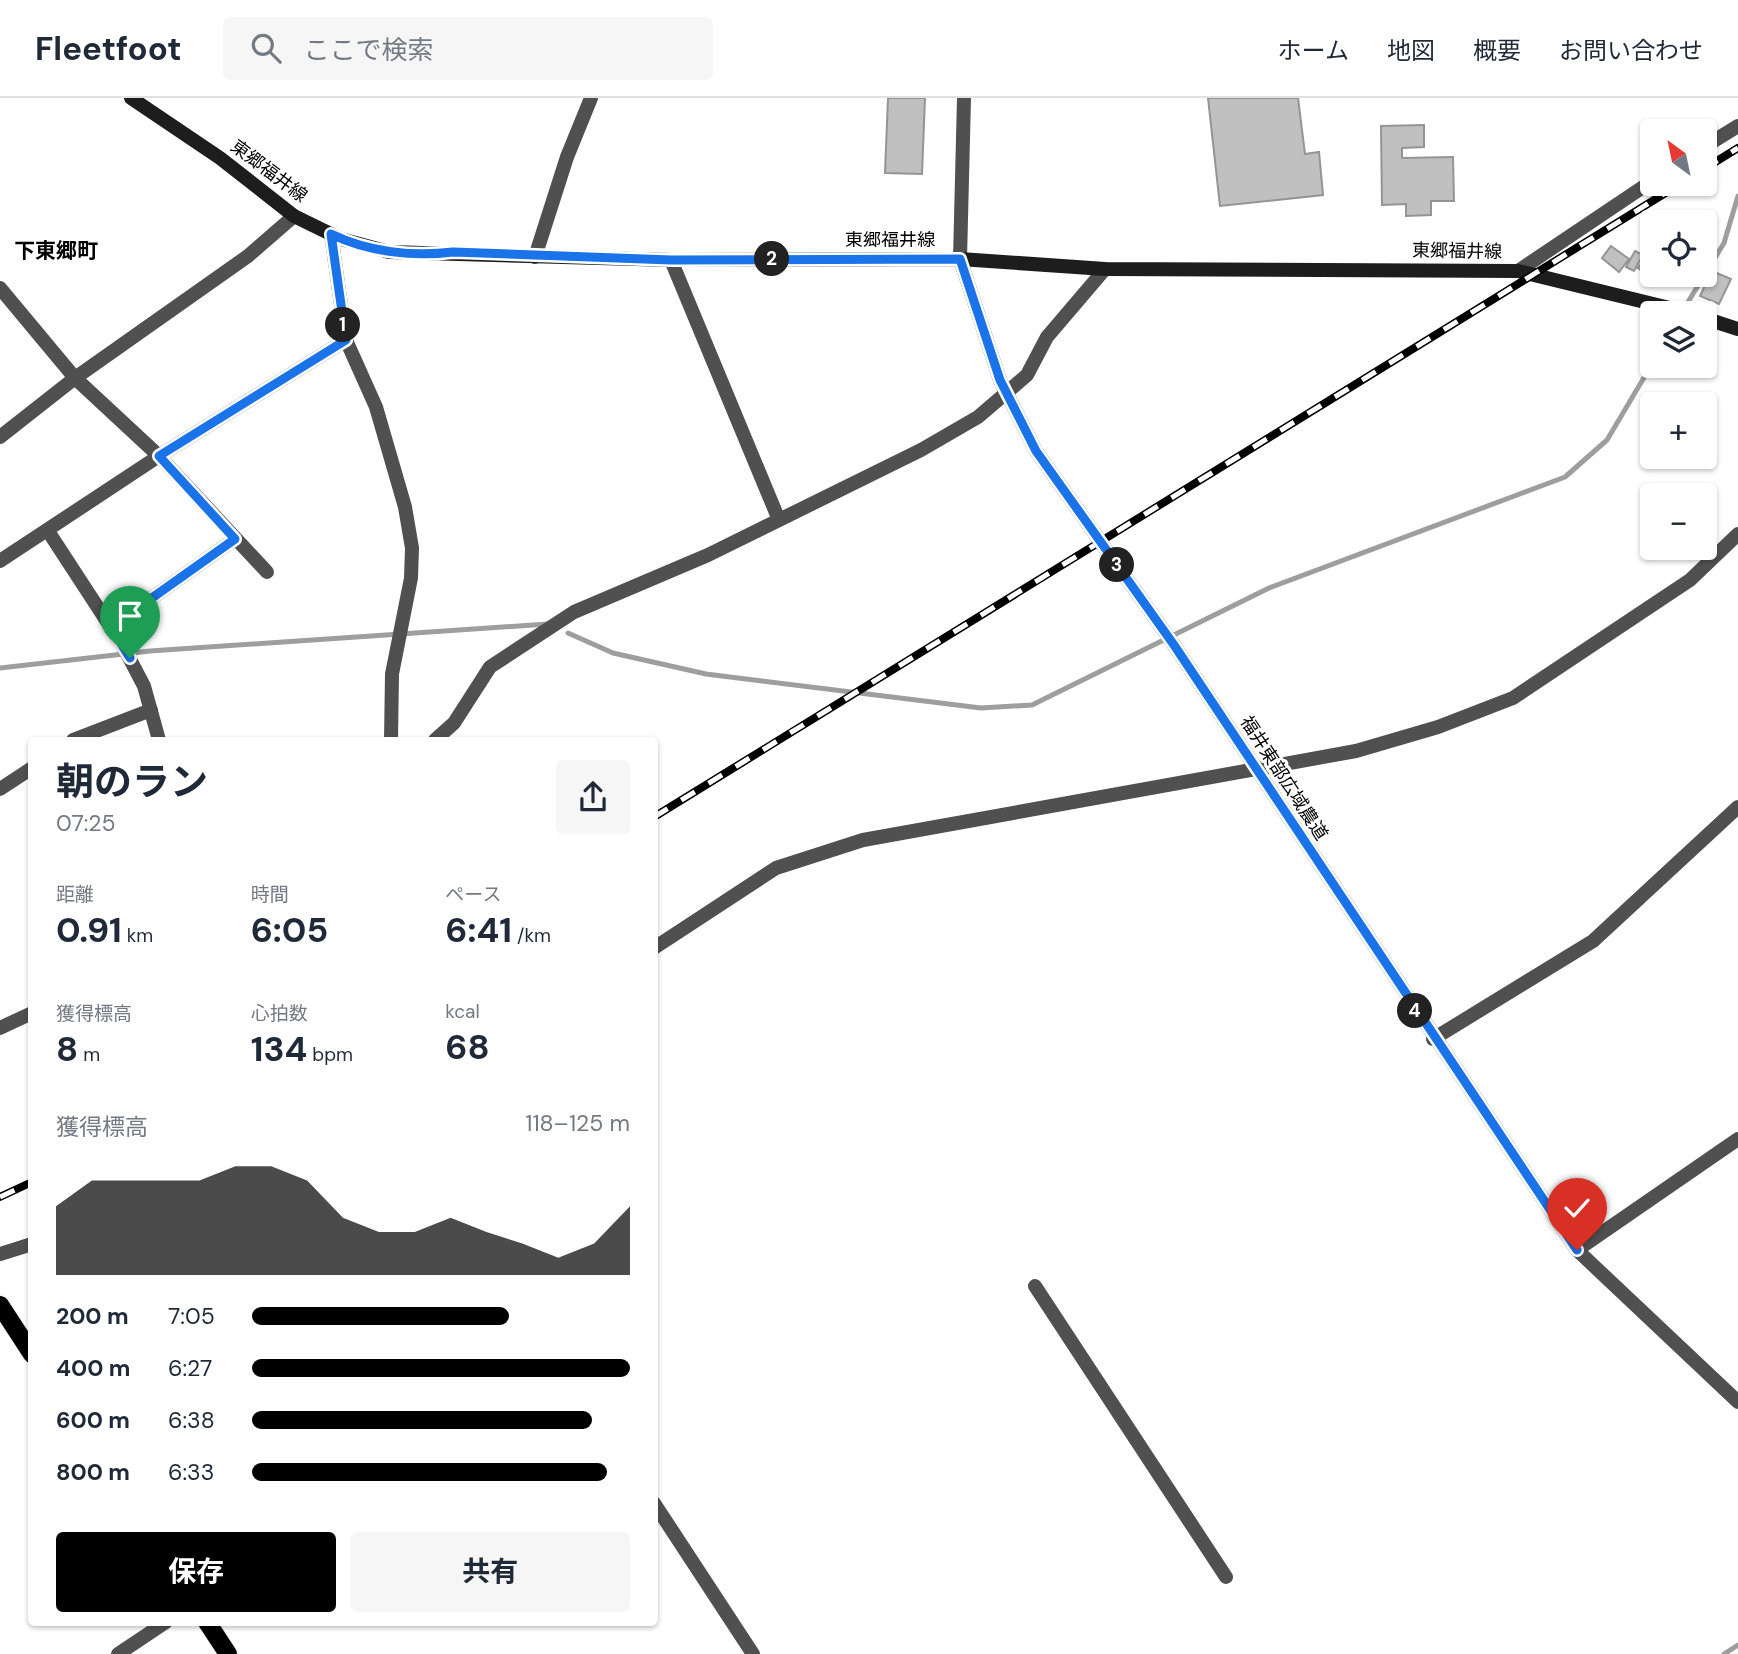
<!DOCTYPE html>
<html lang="ja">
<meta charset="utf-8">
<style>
body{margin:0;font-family:"DM Sans","Noto Sans JP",sans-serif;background:#f6f6f7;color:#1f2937;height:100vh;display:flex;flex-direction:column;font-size:26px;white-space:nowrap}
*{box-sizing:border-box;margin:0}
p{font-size:23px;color:#747a83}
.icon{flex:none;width:38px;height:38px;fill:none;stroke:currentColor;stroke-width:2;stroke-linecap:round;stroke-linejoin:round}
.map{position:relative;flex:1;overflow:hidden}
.details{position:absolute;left:28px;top:639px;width:630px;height:889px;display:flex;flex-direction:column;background:#fff;border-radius:7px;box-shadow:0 2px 5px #0004}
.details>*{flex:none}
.needle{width:46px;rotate:327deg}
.tools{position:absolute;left:1640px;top:21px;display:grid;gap:14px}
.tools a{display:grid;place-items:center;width:77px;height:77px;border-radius:7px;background:#fff;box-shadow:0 2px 5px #0004;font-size:35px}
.pin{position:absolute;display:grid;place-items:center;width:60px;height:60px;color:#fff;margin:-72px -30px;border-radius:50% 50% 50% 0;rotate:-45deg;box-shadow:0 0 7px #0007}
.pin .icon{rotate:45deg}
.km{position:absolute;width:35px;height:35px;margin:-18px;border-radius:50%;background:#222;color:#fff;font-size:19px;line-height:35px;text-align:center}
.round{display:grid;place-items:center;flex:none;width:74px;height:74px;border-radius:7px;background:#f6f6f7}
.head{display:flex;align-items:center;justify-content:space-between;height:119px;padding:0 28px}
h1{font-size:38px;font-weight:700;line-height:52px}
.figures{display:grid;grid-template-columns:repeat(3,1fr);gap:10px;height:119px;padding:7px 28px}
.figures div{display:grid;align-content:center}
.figures b{font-size:35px;font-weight:700}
.figures small{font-size:19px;font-weight:400}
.figures p{font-size:19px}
.chart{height:196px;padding:14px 28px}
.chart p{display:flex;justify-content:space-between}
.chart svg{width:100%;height:126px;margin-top:7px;fill:#000;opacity:.7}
.cta{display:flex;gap:14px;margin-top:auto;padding:14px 28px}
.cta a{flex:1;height:80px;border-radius:7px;background:#000;color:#fff;font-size:28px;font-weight:700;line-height:80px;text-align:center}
.cta a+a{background:#f6f6f7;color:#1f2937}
ul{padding:0 28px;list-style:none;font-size:23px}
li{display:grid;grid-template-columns:112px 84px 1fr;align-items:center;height:52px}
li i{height:18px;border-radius:9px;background:#000}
header{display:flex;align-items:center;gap:42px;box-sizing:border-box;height:98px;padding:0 35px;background:#fff;border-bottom:2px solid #e0e1e3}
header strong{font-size:33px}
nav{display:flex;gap:38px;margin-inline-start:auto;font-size:24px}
.search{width:490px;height:63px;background:#f6f6f7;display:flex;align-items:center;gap:18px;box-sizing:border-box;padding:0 24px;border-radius:7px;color:#747a83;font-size:26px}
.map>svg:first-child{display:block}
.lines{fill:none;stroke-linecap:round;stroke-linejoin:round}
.stream{stroke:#9e9e9e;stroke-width:5}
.building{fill:#c0c0c0;stroke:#949494;stroke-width:2}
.primary-casing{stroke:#dbdbdb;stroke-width:19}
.minor{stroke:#505050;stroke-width:14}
.tertiary{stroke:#505050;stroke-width:14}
.secondary{stroke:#1d1d1d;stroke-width:14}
.primary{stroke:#000;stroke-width:18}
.rail-casing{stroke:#000;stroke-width:8}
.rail{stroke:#fff;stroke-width:5;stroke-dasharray:16;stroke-linecap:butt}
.tertiary-bridge{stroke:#505050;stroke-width:14}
.route-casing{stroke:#fff;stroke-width:14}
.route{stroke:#1a73e8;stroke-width:9}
.labels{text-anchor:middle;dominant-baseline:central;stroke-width:6;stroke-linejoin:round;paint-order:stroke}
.street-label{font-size:18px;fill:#000;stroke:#fff}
.quarter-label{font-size:21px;font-weight:bold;fill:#000;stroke:#fff}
</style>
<header>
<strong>Fleetfoot</strong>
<div class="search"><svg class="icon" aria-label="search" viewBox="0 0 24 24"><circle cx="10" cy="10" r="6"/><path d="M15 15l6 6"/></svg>ここで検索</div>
<nav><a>ホーム</a><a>地図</a><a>概要</a><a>お問い合わせ</a></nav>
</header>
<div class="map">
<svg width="1738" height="1556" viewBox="0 0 1738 1556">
<rect width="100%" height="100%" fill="#fff"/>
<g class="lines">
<path class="stream" d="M1688,204L1724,145L1738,98
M568,535L613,555L706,576L981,610L1032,607L1269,490L1565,379L1607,342L1652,266
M0,570L150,553L548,526
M1724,1556L1738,1547"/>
</g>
<path class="building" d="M888,0H925L922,76L885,75Z
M1208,0H1298L1305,56L1319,54L1323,97L1220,108Z
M1424,27V49L1402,50V60L1453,59L1454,103H1431V117L1406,118V106L1382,107L1381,28Z
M1611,148L1629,161L1619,174L1602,160Z
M1652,151V177H1665L1659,185L1638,170Z
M1635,153L1643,157L1634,173L1626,169Z
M1712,173L1731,181L1719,206L1700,198Z"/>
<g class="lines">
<defs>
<path id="primary" d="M0,1207L32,1256
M207,1524L228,1556"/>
</defs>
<use href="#primary" class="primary-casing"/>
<path class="minor" d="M1704,49L1738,28
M331,136L346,242L376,309L405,409L412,450L411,480L392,576L391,642
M535,159L567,59L591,0
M671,162L779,422
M1518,173L1652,83
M0,190L75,280L159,358L267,474
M0,339L75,280L248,158L294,118
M48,433L123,548L144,588L159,642
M0,463L159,358L346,242
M111,529L235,441
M73,642L151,612
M435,642L454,625L490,569L574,514L708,457L921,352L978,319L1027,277L1047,239L1105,171
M0,691L32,670
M0,930L32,915
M1433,941L1593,843L1738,709
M1577,1152L1738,1041
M1035,1188L1226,1479
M654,1405L753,1556
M118,1556L166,1524"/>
<path class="tertiary" d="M964,0L960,161L1000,282
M1174,547L1577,1152L1738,1304
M654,850L776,770L863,742L1356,653L1438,629L1513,600L1690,482L1738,436
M0,1156L32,1146"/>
<path class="secondary" d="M131,0L220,60L294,118L341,141L389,154L671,162L960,161L1105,171L1518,173L1690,215
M1704,220L1738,231"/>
<use href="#primary" class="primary"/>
<defs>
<path id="rail" d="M1704,71L1738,50
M654,719L1680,86
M0,1099L32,1084"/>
</defs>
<use href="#rail" class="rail-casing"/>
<use href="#rail" class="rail"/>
<path class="tertiary-bridge" d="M1000,282L1036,353L1174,547"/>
</g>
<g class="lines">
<defs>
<path id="route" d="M130,560L111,529L235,441L159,358L346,242L331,136C368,154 413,159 453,154L671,162L960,161L1000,282L1036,353L1174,547L1577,1152"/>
</defs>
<use href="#route" class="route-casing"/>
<use href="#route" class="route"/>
</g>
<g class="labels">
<g class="street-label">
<text transform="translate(269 73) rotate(37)">東郷福井線</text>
<text x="890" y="142">東郷福井線</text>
<text transform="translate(1457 153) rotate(1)">東郷福井線</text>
<text transform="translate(1284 680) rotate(57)">福井東部広域農道</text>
</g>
<g class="quarter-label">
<text x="56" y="153">下東郷町</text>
</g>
</g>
</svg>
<div class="tools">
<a><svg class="needle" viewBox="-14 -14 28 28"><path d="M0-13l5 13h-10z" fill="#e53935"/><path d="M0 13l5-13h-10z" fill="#747a83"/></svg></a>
<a><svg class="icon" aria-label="locate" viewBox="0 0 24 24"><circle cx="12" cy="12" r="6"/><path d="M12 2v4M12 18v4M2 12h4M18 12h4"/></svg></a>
<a><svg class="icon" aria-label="layers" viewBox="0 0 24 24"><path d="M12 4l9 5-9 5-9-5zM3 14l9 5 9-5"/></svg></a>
<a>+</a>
<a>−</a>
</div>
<div class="pin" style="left:130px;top:560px;background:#1e9e55"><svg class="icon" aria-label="arrive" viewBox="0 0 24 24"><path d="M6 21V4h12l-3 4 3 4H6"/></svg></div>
<div class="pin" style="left:1577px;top:1152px;background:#d93025"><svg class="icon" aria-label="check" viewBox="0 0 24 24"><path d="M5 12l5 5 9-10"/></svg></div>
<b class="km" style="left:343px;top:227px">1</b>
<b class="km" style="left:772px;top:161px">2</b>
<b class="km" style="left:1117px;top:467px">3</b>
<b class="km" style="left:1415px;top:913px">4</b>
<section class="details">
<div class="head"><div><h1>朝のラン</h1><p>07:25</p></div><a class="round"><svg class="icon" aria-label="share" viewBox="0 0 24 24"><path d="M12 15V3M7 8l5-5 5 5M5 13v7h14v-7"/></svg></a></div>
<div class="figures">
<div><p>距離</p><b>0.91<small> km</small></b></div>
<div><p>時間</p><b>6:05</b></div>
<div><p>ペース</p><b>6:41<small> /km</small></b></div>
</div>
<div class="figures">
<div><p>獲得標高</p><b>8<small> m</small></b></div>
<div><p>心拍数</p><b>134<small> bpm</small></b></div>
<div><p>kcal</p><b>68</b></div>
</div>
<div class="chart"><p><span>獲得標高</span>118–125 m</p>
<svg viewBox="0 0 160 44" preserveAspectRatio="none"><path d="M0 44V20L10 11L20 11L30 11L40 11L50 6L60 6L70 11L80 24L90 29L100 29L110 24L120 29L130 33L140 38L150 33L160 20V44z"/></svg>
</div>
<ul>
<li><b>200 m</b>7:05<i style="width:68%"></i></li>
<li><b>400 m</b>6:27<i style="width:100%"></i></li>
<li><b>600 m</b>6:38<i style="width:90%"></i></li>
<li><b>800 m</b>6:33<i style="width:94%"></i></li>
</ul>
<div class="cta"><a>保存</a><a>共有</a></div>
</section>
</div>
